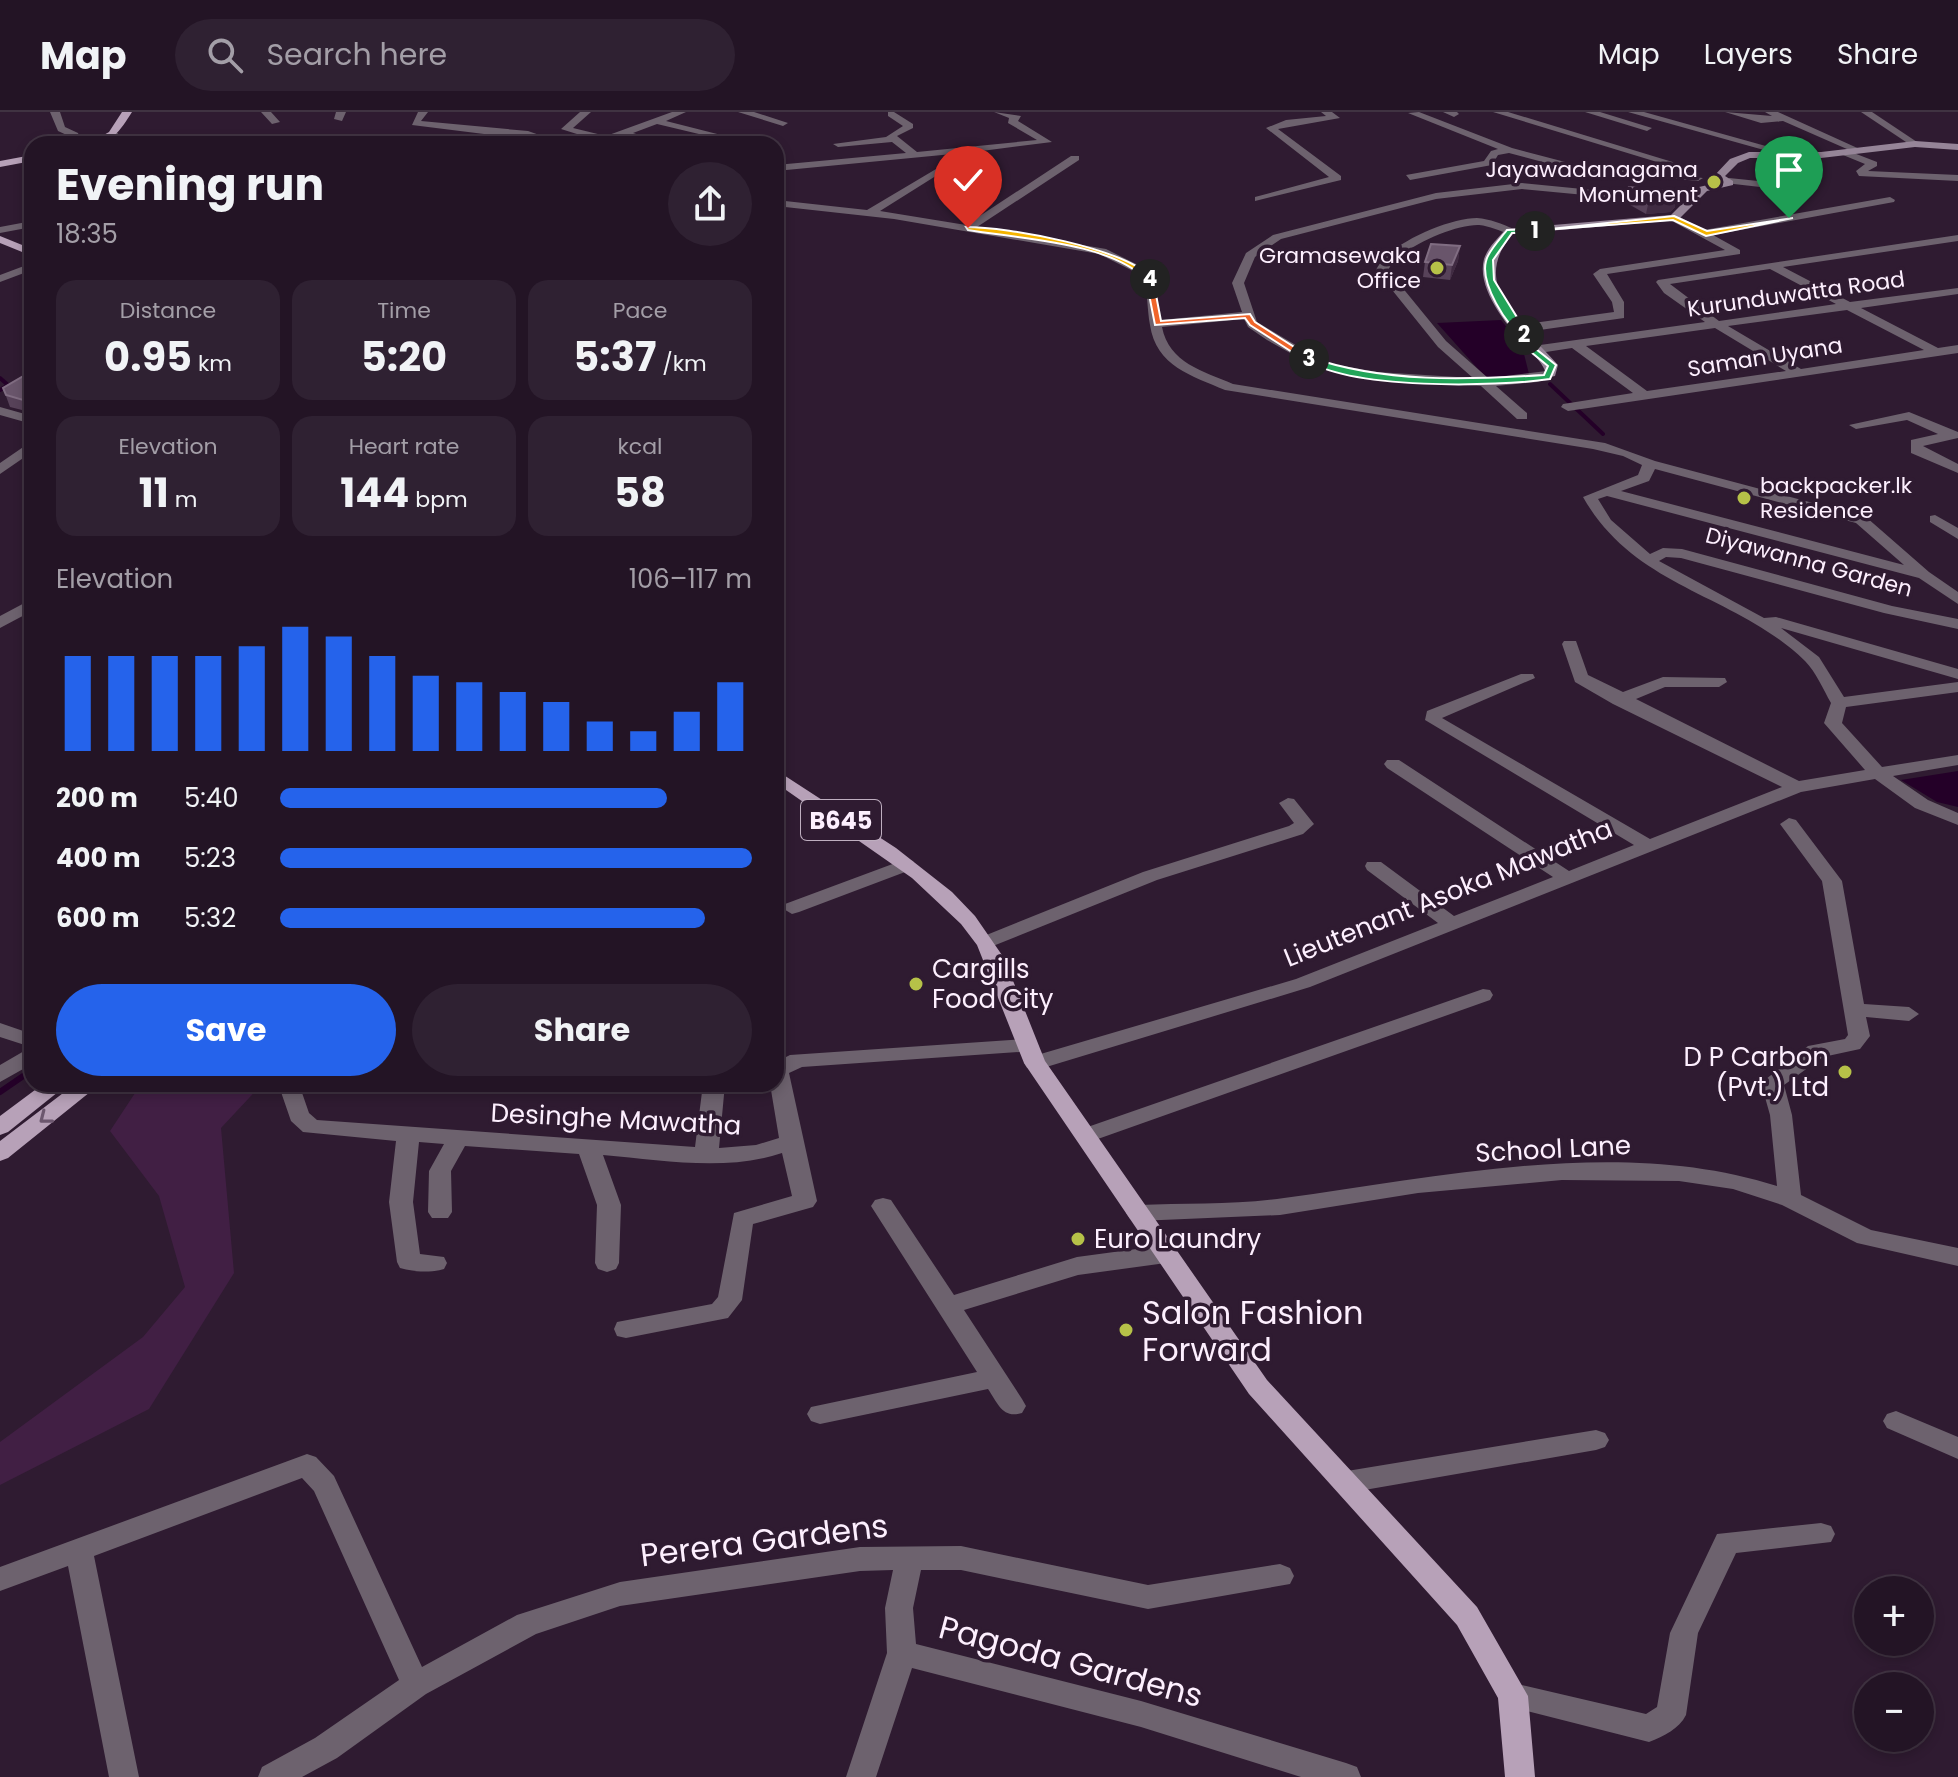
<!DOCTYPE html>
<meta charset="utf-8">
<style>
body{margin:0;font-family:Poppins,sans-serif;background:#2f2132;color:#f1f3f6;height:100vh;display:flex;flex-direction:column;font-size:30px;white-space:nowrap}
*{box-sizing:border-box;margin:0}
p{font-size:26px;color:#a39ea7}
.icon{flex:none;width:44px;height:44px;fill:none;stroke:currentColor;stroke-width:2;stroke-linecap:round;stroke-linejoin:round}
.map{position:relative;flex:1;overflow:hidden}
.side{position:absolute;left:24px;top:24px;width:760px;height:956px;display:flex;flex-direction:column;background:#231425;border-radius:24px;box-shadow:0 4px 12px #0003,0 0 0 2px #403342}
.side>*{flex:none}
.fabs{position:absolute;left:1854px;top:1464px;display:grid;gap:16px}
.fabs a{display:grid;place-items:center;width:80px;height:80px;border-radius:50%;background:#231425;box-shadow:0 4px 12px #0003,0 0 0 2px #403342;font-size:40px}
.pin{position:absolute;display:grid;place-items:center;width:68px;height:68px;color:#fff;margin:-82px -34px;border-radius:50% 50% 50% 0;rotate:-45deg;box-shadow:0 0 8px #0007}
.pin .icon{rotate:45deg}
.km{position:absolute;width:40px;height:40px;margin:-20px;border-radius:50%;background:#222;color:#fff;font-size:22px;line-height:40px;text-align:center}
.round{display:grid;place-items:center;flex:none;width:84px;height:84px;border-radius:42px;background:#2f2132}
.summary{display:flex;align-items:center;justify-content:space-between;height:136px;padding:0 32px}
h1{font-size:44px;font-weight:700;line-height:60px}
.metrics{display:grid;grid-template-columns:repeat(3,1fr);gap:12px;height:136px;padding:8px 32px}
.metrics div{display:grid;align-content:center;border-radius:20px;background:#2f2132;text-align:center}
.metrics b{font-size:40px;font-weight:700}
.metrics small{font-size:22px;font-weight:400}
.metrics p{font-size:22px}
.chart{height:224px;padding:16px 32px}
.chart p{display:flex;justify-content:space-between}
.chart svg{width:100%;height:144px;margin-top:8px;stroke:#2563eb;stroke-width:6}
.cta{display:flex;gap:16px;margin-top:auto;padding:16px 32px}
.cta a{flex:1;height:92px;border-radius:48px;background:#2563eb;color:#fff;font-size:32px;font-weight:700;line-height:92px;text-align:center}
.cta a+a{background:#2f2132;color:#f1f3f6}
ul{padding:0 32px;list-style:none;font-size:26px}
li{display:grid;grid-template-columns:128px 96px 1fr;align-items:center;height:60px}
li i{height:20px;border-radius:10px;background:#2563eb}
header{display:flex;align-items:center;gap:48px;box-sizing:border-box;height:112px;padding:0 40px;background:#231425;border-bottom:2px solid #403342}
header strong{font-size:38px}
nav{display:flex;gap:44px;margin-inline-start:auto;font-size:28px}
.search{width:560px;height:72px;background:#2f2132;display:flex;align-items:center;gap:20px;box-sizing:border-box;padding:0 28px;border-radius:44px;color:#a39ea7;font-size:30px}
.map>svg:first-child{display:block}
.green{fill:#411f44}
.water{fill:#240028}
.lines{fill:none;stroke-linecap:round;stroke-linejoin:round}
.stream-far1{stroke:#240028;stroke-width:4}
.stream{stroke:#240028;stroke-width:6}
.street{fill:#6d626e;fill-rule:evenodd}
.secondary{fill:#968598;fill-rule:evenodd}
.primary{fill:#b7a1b8;fill-rule:evenodd}
.wall{fill:#574259}
.shaded-wall{fill:#402b42}
.building{fill:#69556b;stroke:#806d82;stroke-width:2}
.oneway{stroke:#6c576e}
.split-1{fill:#f5b400;stroke:#fff;stroke-width:2}
.split-2{fill:#22a559;stroke:#fff;stroke-width:2}
.split-3{fill:#22a559;stroke:#fff;stroke-width:2}
.split-4{fill:#f0652b;stroke:#fff;stroke-width:2}
.split-5{fill:#f5b400;stroke:#fff;stroke-width:2}
.poi-dot{fill:#b6c148;stroke:#2f1b31;stroke-width:3}
.labels{text-anchor:middle;dominant-baseline:central;stroke-width:7;stroke-linejoin:round;paint-order:stroke}
.far-poi-label{font-size:22px;fill:#fdeffe;stroke:#2f1b31;text-anchor:end}
.far-street-label{font-size:22px;fill:#fdeffe;stroke:#2f1b31}
.shield{fill:#2f1b31;stroke:#bfafc0;stroke-width:2}
.shield-label{font-size:24px;font-weight:bold;fill:#fdeffe}
.street-label{font-size:26px;fill:#fdeffe;stroke:#2f1b31}
.poi-label{font-size:26px;fill:#fdeffe;stroke:#2f1b31;text-anchor:start}
.near-poi-label{font-size:32px;fill:#fdeffe;stroke:#2f1b31;text-anchor:start}
.near-street-label{font-size:32px;fill:#fdeffe;stroke:#2f1b31}
</style>
<header>
<strong>Map</strong>
<div class="search"><svg class="icon" aria-label="search" viewBox="0 0 24 24"><circle cx="10" cy="10" r="6"/><path d="M15 15l6 6"/></svg>Search here</div>
<nav><a>Map</a><a>Layers</a><a>Share</a></nav>
</header>
<div class="map">
<svg width="1958" height="1665" viewBox="0 0 1958 1665">
<rect width="100%" height="100%" fill="#2f1b31"/>
<path class="green" d="M141,972H262L221,1016L234,1161L149,1297L0,1373V1330L143,1225L185,1175L159,1084L110,1019Z"/>
<path class="water" d="M1501,208L1522,234L1530,266L1487,267L1437,211Z
M1958,659V695L1937,690L1901,668Z"/>
<g class="lines">
<path class="stream-far1" d="M0,266L8,273L0,278
M1550,272L1603,322"/>
<path class="stream" d="M0,980L32,958"/>
<path class="street" d="M50,0H60L65,15L78,21L82,32H72L71,25L58,19Z
M261,0H271L280,10L272,12Z
M336,0H346L342,9L334,7Z
M418,0H428L421,9L528,19L565,32L412,13Z
M580,0H591L573,16L606,24L672,0H686L666,9L729,25L724,28L657,12L633,21L669,32C654,32 636,23 622,25C610,26 602,32 589,32L596,28L561,17Z
M738,0H754L788,11L783,14Z
M888,0H894L913,12V16L897,24L917,40L1037,28L1008,11L1009,6L994,0L1021,4L1018,9L1052,30L974,40L880,99L966,113L1071,44H1079V48L977,115L1106,137L1152,160L1161,208L1242,200L1232,171L1246,141L1273,123L1436,81L1522,71L1695,88V92L1691,93L1522,77L1436,87L1281,127L1255,145L1244,171L1257,210L1326,251L1377,260L1473,266L1438,235L1376,158C1387,132 1449,106 1477,106C1490,107 1502,112 1514,117L1515,119L1510,122C1499,119 1490,114 1479,113C1455,112 1399,136 1388,158L1446,229L1488,266L1555,258V264L1537,270L1496,274L1527,301V307H1517L1481,274L1377,268L1317,256L1267,228L1248,215L1244,207L1162,215C1169,251 1203,259 1233,272L1605,331L1655,349L1866,405L1929,460L1958,480V492L1919,466L1607,384L1598,387L1611,408L1650,442L1663,436L1682,437L1892,494L1958,507V517L1884,501L1681,446L1666,445L1659,449L1764,506L1776,505L1958,557V567L1781,516L1819,545L1844,585L1958,570V580L1846,595L1842,611L1882,655L1958,643V653L1893,664L1928,688L1958,701V713L1915,696L1875,667L1801,680L1310,875L1043,956H1027L1024,951L1027,946L1296,867L1438,811L1367,758L1365,754L1367,750H1381L1454,804L1553,765L1387,656L1384,652L1387,648H1399L1569,759L1634,733L1425,608L1427,599L1521,562H1533L1535,566L1442,606L1650,727L1782,675L1613,592L1575,570L1562,532L1564,529H1576L1588,563L1623,580L1663,565L1725,566L1727,570L1719,575H1665L1636,587L1799,669L1865,658L1824,611L1831,591C1823,577 1816,560 1805,549C1735,481 1636,478 1583,385L1638,363L1642,353L1623,344L1593,337L1225,278C1192,264 1156,254 1150,213C1147,197 1148,180 1143,164L1099,142L894,107L776,94V88L867,98L963,41L776,59V53L906,41L892,30L838,35L833,32L886,25L903,14L888,4ZM1655,357L1856,411L1904,453L1621,379L1649,369Z
M1321,0H1332L1340,6L1278,17L1341,64V68L1255,89V85L1329,65L1266,16L1286,8L1326,4Z
M1419,0L1512,36L1569,51L1703,66L1698,69L1569,57L1509,41L1498,43L1492,53L1410,68L1406,63L1484,49L1491,39L1498,37L1408,1Z
M1443,0H1457L1459,2L1454,5Z
M1493,0H1508L1689,55L1680,57Z
M1585,0H1600L1652,16L1647,19Z
M1628,0H1644L1798,43L1789,45Z
M1725,0L1772,4L1765,0H1778L1864,39L1856,41L1783,9L1761,11Z
M1861,0H1872L1920,32L1912,34Z
M110,20H116L130,32H119L110,24Z
M1846,38L1877,50V54L1868,59L1958,63V69L1859,64L1856,59L1865,52L1843,43Z
M1729,66L1787,72L1792,75L1787,78L1725,71Z
M1890,85L1895,88L1894,90L1713,123L1740,138V142L1607,162L1624,190V206L1519,221L1513,217L1519,213L1614,200L1612,190L1593,162L1600,157L1725,138L1670,108V104H1678L1704,118Z
M32,109V115L0,121V115Z
M1958,123V129L1783,155L1850,190L1958,176V182L1861,196L1938,236L1958,233V241L1568,299L1561,295L1563,292L1633,281L1572,236L1533,242L1527,238L1533,234L1705,210L1664,181L1656,170L1658,168ZM1770,157L1836,192L1719,209L1670,172ZM1847,198L1924,238L1801,257L1728,214ZM1715,216L1786,259L1647,279L1586,234Z
M32,151V158L0,170V163Z
M0,295L32,304V312L0,303Z
M1909,300L1958,320V326L1923,334L1958,352V361L1911,341V328L1938,322L1907,308L1856,317L1849,313Z
M32,329V340L0,362V351Z
M1935,403L1958,416V427L1930,410V404Z
M32,487V499L0,516V504Z
M1288,686L1294,687L1314,712L1303,722L1157,768L993,834H979L976,830L979,826L1143,760L1289,714L1294,711L1279,691Z
M1789,706L1796,708L1842,769L1864,892L1909,895L1919,902L1909,909L1866,905L1870,924L1860,937L1823,945L1784,973L1792,1003L1801,1083L1871,1118L1958,1136V1154L1857,1131L1782,1093L1733,1077L1679,1069L1562,1068L1418,1081L1280,1103L1138,1109L1130,1107L1126,1101L1130,1095L1138,1093C1186,1091 1236,1093 1284,1086C1442,1065 1621,1024 1777,1074L1770,1003L1761,971L1808,934L1845,927L1848,923L1822,769L1780,712Z
M906,747L913,749L915,753L913,757L799,800L792,802L782,796L785,792Z
M1483,877L1490,878L1493,883L1490,888L1095,1028H1079L1076,1023L1079,1018Z
M0,911L32,922V952L0,970V953L31,935L0,925Z
M1026,927L1037,934L1034,939L802,955L789,961L817,1089L813,1095L753,1112L742,1188L728,1206L626,1226L617,1224L614,1217L617,1210L712,1192L718,1185L734,1101L792,1084L782,1041C725,1060 662,1048 603,1043L621,1093L619,1151L616,1157L607,1160L598,1157L595,1151L597,1093L579,1042L465,1034L451,1059L452,1100L448,1106H432L428,1100L429,1059L444,1032L419,1030L413,1090L420,1142L444,1145L447,1151L444,1157C430,1161 414,1160 400,1156L397,1150L389,1090L396,1029L303,1020L291,1009L281,980L272,972H299L309,1001L317,1008L695,1035L703,972H725L719,1036L756,1033L779,1026L770,972H776V950L790,943Z
M883,1086L891,1088L954,1183L1077,1145L1166,1133L1174,1136L1178,1142L1174,1148L1166,1151L1078,1163L964,1198L1022,1287L1026,1294L1022,1301C1003,1307 998,1292 988,1277L820,1312L811,1309L807,1302L811,1295L977,1260L871,1094L875,1088Z
M1896,1299L1958,1325V1347L1887,1316L1883,1309L1887,1302Z
M1596,1318L1605,1321L1609,1328L1605,1335L1596,1338L1347,1381L1337,1378L1334,1370L1337,1362L1347,1359Z
M307,1342L316,1345L334,1364L422,1555L517,1503L620,1470L860,1435L961,1434L1148,1473L1280,1452L1290,1456L1294,1464L1290,1472L1148,1497L961,1458H921L913,1496L916,1532L1141,1589L1346,1651L1357,1655L1361,1665H1301L1141,1615L912,1556L876,1665H846L887,1541L885,1496L893,1458L860,1459L620,1494L536,1522L426,1582L337,1646L302,1665H258L262,1655L315,1626L399,1568L314,1379L302,1366L94,1444L139,1665H109L68,1454L0,1479V1455Z
M1821,1411L1831,1414L1835,1422L1831,1430L1736,1441L1698,1521L1686,1603C1679,1617 1664,1624 1649,1630L1503,1593L1498,1584L1503,1575L1513,1571L1646,1602L1657,1595L1670,1521L1717,1422Z"/>
<path class="secondary" d="M1915,29L1958,32V38L1915,35L1821,46H1750L1738,51L1725,64L1733,69V73L1707,79L1678,108L1513,122C1467,173 1525,215 1558,253L1555,264H1547C1543,251 1536,245 1526,235C1508,214 1476,177 1484,147C1488,135 1498,126 1506,117L1671,103L1699,75L1721,70L1714,64L1730,47L1749,40H1821Z"/>
<path class="primary" d="M122,0H132C120,19 112,32 88,32L109,20Z
M32,43V49L0,55V49Z
M0,124L32,137V144L0,131Z
M776,658L896,736L952,780L975,804L1004,846L1045,949L1267,1268L1477,1495L1528,1584L1535,1665H1505L1498,1586L1457,1513L1249,1282L1024,951L977,833L961,812L912,766L776,671Z
M43,972H68L8,1020L0,1023V1004Z
M75,972H100L8,1046L0,1049V1029Z"/>
</g>
<path class="wall" d="M1628,75L1675,95L1670,100L1646,102L1625,90Z
M1460,134L1458,149L1450,168L1423,165L1425,150Z
M32,259L26,299L10,295L3,276Z"/>
<path class="shaded-wall" d="M1678,80L1675,95L1670,100L1646,102L1649,88Z
M1460,134L1458,149L1450,168L1452,153Z
M32,282V296L26,299L23,288Z"/>
<path class="building" d="M1628,75L1678,80L1673,86L1649,88Z
M1431,132L1460,134L1452,153L1425,150Z
M32,259V282L23,288L6,283L3,276Z"/>
<defs><path id="oneway-chevron" d="M-2-3.5L2.5 0L-2 3.5" fill="none" stroke-width="1.6" stroke-linecap="round" stroke-linejoin="round" transform="scale(2)"/></defs>
<use class="oneway" href="#oneway-chevron" transform="translate(45 1006) rotate(142)"/>
<path class="split-1" d="M1674,104L1707,119L1793,106L1706,124L1673,108L1531,119Z"/>
<path class="split-2" d="M1535,117L1537,120L1512,121L1493,148L1494,168L1528,223L1524,226C1506,213 1480,172 1486,149C1488,139 1501,126 1507,118Z"/>
<path class="split-3" d="M1526,221L1536,237L1556,253L1550,267C1496,275 1349,278 1305,247L1309,245C1384,271 1466,268 1544,263L1548,254L1531,240L1520,223Z"/>
<path class="split-4" d="M1150,165L1153,167L1161,209L1250,202L1255,210L1313,247L1306,249L1250,213L1245,206L1155,213L1146,167Z"/>
<path class="split-5" d="M966,115C1008,115 1126,136 1153,167L1147,168C1109,130 1021,127 968,118Z"/>
<g class="poi-dot">
<circle cx="1714" cy="70" r="8"/>
<circle cx="1437" cy="156" r="8"/>
<circle cx="1744" cy="386" r="8"/>
<circle cx="916" cy="872" r="8"/>
<circle cx="1845" cy="960" r="8"/>
<circle cx="1078" cy="1127" r="8"/>
<circle cx="1126" cy="1218" r="8"/>
</g>
<g class="labels">
<g class="far-poi-label">
<text x="1698" y="57">Jayawadanagama<tspan x="1698" dy="25">Monument</tspan></text>
<text x="1421" y="143">Gramasewaka<tspan x="1421" dy="25">Office</tspan></text>
<text x="1760" y="373" text-anchor="start">backpacker.lk<tspan x="1760" dy="25">Residence</tspan></text>
</g>
<g class="far-street-label">
<text transform="translate(1796 182) rotate(-8)">Kurunduwatta Road</text>
<text transform="translate(1765 245) rotate(-9)">Saman Uyana</text>
<text transform="translate(1809 450) rotate(15)">Diyawanna Garden</text>
</g>
<rect class="shield" x="801" y="688" width="80" height="40" rx="6"/>
<g class="shield-label">
<text x="841" y="708">B645</text>
</g>
<g class="street-label">
<text transform="translate(1448 781) rotate(-22)">Lieutenant Asoka Mawatha</text>
<text transform="translate(616 1007) rotate(3)">Desinghe Mawatha</text>
<text transform="translate(1553 1037) rotate(-3)">School Lane</text>
</g>
<g class="poi-label">
<text x="932" y="857">Cargills<tspan x="932" dy="30">Food City</tspan></text>
<text x="1829" y="945" text-anchor="end">D P Carbon<tspan x="1829" dy="30">(Pvt.) Ltd</tspan></text>
<text x="1094" y="1127">Euro Laundry</text>
</g>
<g class="near-poi-label">
<text x="1142" y="1200">Salon Fashion<tspan x="1142" dy="37">Forward</tspan></text>
</g>
<g class="near-street-label">
<text transform="translate(764 1428) rotate(-7)">Perera Gardens</text>
<text transform="translate(1071 1549) rotate(15)">Pagoda Gardens</text>
</g>
</g>
</svg>
<div class="fabs">
<a>+</a>
<a>−</a>
</div>
<div class="pin" style="left:1789px;top:106px;background:#1e9e55"><svg class="icon" aria-label="arrive" viewBox="0 0 24 24"><path d="M6 21V4h12l-3 4 3 4H6"/></svg></div>
<div class="pin" style="left:968px;top:116px;background:#d93025"><svg class="icon" aria-label="check" viewBox="0 0 24 24"><path d="M5 12l5 5 9-10"/></svg></div>
<b class="km" style="left:1535px;top:119px">1</b>
<b class="km" style="left:1524px;top:223px">2</b>
<b class="km" style="left:1309px;top:247px">3</b>
<b class="km" style="left:1150px;top:167px">4</b>
<section class="side">
<div class="summary"><div><h1>Evening run</h1><p>18:35</p></div><a class="round"><svg class="icon" aria-label="share" viewBox="0 0 24 24"><path d="M12 15V3M7 8l5-5 5 5M5 13v7h14v-7"/></svg></a></div>
<div class="metrics">
<div><p>Distance</p><b>0.95<small> km</small></b></div>
<div><p>Time</p><b>5:20</b></div>
<div><p>Pace</p><b>5:37<small> /km</small></b></div>
</div>
<div class="metrics">
<div><p>Elevation</p><b>11<small> m</small></b></div>
<div><p>Heart rate</p><b>144<small> bpm</small></b></div>
<div><p>kcal</p><b>58</b></div>
</div>
<div class="chart"><p><span>Elevation</span>106–117 m</p>
<svg viewBox="0 0 160 44" preserveAspectRatio="none"><path d="M5 44V15M15 44V15M25 44V15M35 44V15M45 44V12M55 44V6M65 44V9M75 44V15M85 44V21M95 44V23M105 44V26M115 44V29M125 44V35M135 44V38M145 44V32M155 44V23"/></svg>
</div>
<ul>
<li><b>200 m</b>5:40<i style="width:82%"></i></li>
<li><b>400 m</b>5:23<i style="width:100%"></i></li>
<li><b>600 m</b>5:32<i style="width:90%"></i></li>
</ul>
<div class="cta"><a>Save</a><a>Share</a></div>
</section>
</div>
